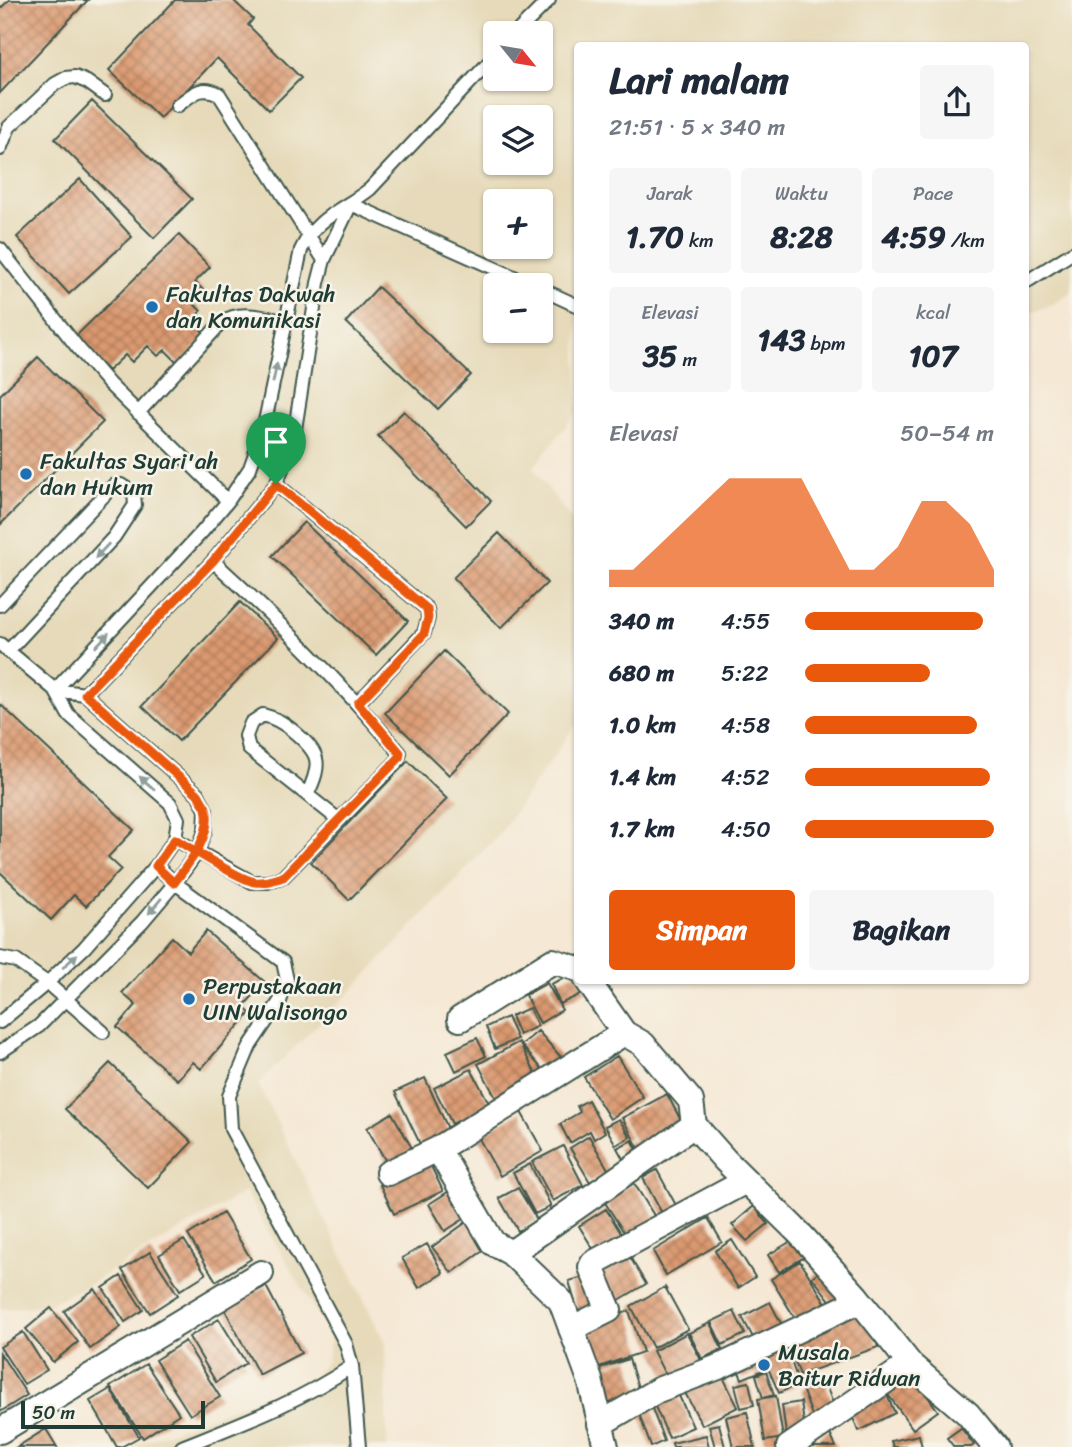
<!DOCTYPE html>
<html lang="id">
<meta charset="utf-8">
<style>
body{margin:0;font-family:Sriracha,sans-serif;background:#f6f6f7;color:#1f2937;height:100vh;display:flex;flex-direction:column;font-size:26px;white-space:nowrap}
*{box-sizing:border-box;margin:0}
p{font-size:23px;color:#747a83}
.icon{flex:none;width:38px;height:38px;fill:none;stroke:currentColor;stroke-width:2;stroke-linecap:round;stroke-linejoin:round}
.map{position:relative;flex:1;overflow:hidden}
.details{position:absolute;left:574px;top:42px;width:455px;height:942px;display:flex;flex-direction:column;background:#fff;border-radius:7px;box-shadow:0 2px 5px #0004}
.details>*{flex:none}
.needle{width:46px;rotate:120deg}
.tools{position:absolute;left:483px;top:21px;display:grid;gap:14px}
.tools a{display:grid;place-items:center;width:70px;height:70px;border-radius:7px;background:#fff;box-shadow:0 2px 5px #0004;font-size:35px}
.scale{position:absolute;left:21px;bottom:18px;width:184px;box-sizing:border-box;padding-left:7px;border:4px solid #1f3d34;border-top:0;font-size:19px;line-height:24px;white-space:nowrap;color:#1f3d34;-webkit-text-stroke:5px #f7f3e8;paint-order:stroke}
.pin{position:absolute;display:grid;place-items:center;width:60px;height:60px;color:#fff;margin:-72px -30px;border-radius:50% 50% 50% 0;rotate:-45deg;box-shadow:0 0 7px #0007}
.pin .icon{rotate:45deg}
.round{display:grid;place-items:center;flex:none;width:74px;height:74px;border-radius:7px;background:#f6f6f7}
.head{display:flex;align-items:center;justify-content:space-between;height:119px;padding:0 35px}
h1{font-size:38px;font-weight:700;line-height:52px}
.metrics{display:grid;grid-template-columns:repeat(3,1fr);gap:10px;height:119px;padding:7px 35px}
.metrics div{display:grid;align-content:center;border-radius:7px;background:#f6f6f7;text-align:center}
.metrics b{font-size:30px;font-weight:700}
.metrics small{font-size:19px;font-weight:400}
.metrics p{font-size:19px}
.chart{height:196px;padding:14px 35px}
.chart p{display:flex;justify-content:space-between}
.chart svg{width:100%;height:126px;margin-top:7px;fill:#ea580c;opacity:.7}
.cta{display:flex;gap:14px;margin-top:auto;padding:14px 35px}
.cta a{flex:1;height:80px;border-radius:7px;background:#ea580c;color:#fff;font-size:28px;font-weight:700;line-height:80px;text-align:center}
.cta a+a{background:#f6f6f7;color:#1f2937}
ul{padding:0 35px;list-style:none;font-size:23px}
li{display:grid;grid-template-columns:112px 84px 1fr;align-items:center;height:52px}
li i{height:18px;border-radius:9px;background:#ea580c}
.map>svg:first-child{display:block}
.built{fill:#e6daba;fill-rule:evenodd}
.building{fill:url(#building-cross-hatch)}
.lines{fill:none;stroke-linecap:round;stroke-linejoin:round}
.service-casing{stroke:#3f574c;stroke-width:16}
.minor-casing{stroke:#3f574c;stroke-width:28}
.service{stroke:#fff;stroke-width:12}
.minor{stroke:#fff;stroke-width:24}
.oneway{fill:#8f9e9a}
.route-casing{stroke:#fff;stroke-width:14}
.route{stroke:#ea580c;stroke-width:9}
.poi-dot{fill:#1f6fb2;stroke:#f7f3e8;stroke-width:2.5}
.labels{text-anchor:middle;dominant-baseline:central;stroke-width:5;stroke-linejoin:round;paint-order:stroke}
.poi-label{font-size:23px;fill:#1f3d34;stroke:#f7f3e8;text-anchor:start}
</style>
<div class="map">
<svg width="1072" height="1447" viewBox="0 0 1072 1447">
<defs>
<pattern id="building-cross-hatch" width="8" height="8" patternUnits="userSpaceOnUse" patternTransform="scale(1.75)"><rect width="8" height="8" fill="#db9970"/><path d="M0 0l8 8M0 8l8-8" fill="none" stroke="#b17e5d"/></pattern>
</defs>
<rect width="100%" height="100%" fill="#f7f3e8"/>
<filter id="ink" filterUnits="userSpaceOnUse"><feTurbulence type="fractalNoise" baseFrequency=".0143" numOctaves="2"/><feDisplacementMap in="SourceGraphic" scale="14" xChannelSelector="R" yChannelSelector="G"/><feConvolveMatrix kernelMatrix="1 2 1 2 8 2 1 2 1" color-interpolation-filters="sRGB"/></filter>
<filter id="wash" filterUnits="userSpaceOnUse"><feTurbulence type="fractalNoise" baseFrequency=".00686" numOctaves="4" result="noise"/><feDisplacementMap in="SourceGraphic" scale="28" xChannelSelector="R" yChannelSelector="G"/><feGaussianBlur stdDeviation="1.57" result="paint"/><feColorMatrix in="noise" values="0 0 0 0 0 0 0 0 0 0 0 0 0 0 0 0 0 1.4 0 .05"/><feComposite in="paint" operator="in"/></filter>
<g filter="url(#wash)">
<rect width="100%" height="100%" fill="#f5e8d4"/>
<path class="built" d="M0,0H1072V291L1050,306L1026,313V46H578L577,412L533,468L577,527V723L499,834L357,985L258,1084L385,1343L387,1447H130L314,1377L327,1361L331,1336L245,1192L86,1286L46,1305L0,1309ZM495,33H541V79H495ZM495,117H541V163H495ZM495,201H541V247H495ZM495,285H541V331H495Z"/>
<g id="blocks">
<path class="building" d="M9,0H88L0,93V9Z
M175,0H233L253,19L248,25L301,78L269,110L217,58L160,118L109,70Z
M92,101L192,199L154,238L55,139Z
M80,179L132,237L69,294L17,237Z
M179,235L210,267L195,282L204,291L193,303L201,311L192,320L207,336L179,364L165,350L158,356L148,346L132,362L125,355L108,371L75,337Z
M378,287L471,375L438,409L346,322Z
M38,357L103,422L0,525V395Z
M404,411L491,501L466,526L378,436Z
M304,522L408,621L376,655L272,556Z
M499,533L547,583L501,628L453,578Z
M240,602L278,638L179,741L142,706Z
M444,651L508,714L449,775L385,713Z
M0,704L134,830L108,857L121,869L86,906L74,895L51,920L0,872Z
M408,761L447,799L349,900L311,862Z
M206,931L265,982L243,1007L250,1013L201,1069L193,1062L177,1080L117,1027L136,1005L122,993L172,937L188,952Z
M577,972L586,992L560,1004L551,984Z
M547,983L562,1010L540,1023L525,995Z
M529,1008L538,1026L519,1035L511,1016Z
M507,1017L517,1039L495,1049L486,1027Z
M538,1031L567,1064L550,1078L521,1045Z
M477,1038L486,1056L456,1071L447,1052Z
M519,1042L539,1080L498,1102L478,1064Z
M617,1056L643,1097L610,1119L584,1077Z
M110,1063L192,1142L148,1188L65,1109Z
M471,1069L490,1105L452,1124L434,1088Z
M425,1078L450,1133L421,1146L395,1092Z
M667,1094L686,1130L642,1154L622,1118Z
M588,1100L605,1132L594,1139L590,1131L570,1143L560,1124L580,1112L577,1106Z
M521,1112L543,1151L500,1176L478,1137Z
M392,1113L413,1150L388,1165L367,1128Z
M619,1119L630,1137L616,1145L605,1126Z
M589,1136L609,1171L590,1182L570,1148Z
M632,1140L641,1157L626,1164L617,1148Z
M563,1146L583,1185L553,1201L532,1162Z
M429,1162L443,1191L394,1214L380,1185Z
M530,1164L551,1206L535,1214L513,1173Z
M657,1170L678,1209L664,1217L643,1178Z
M634,1183L658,1222L629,1240L604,1201Z
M518,1188L537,1220L518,1231L499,1198Z
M451,1190L467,1217L445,1231L429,1204Z
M754,1206L768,1224L747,1241L732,1225Z
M606,1209L624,1238L597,1255L579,1226Z
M223,1213L251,1259L216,1281L188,1235Z
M708,1218L722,1242L666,1275L653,1251Z
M468,1221L487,1248L452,1273L432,1247Z
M798,1237L809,1254L779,1272L768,1255Z
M184,1240L206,1274L180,1290L159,1255Z
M732,1240L755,1277L738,1288L715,1251Z
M427,1244L443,1273L419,1288L402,1258Z
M150,1252L178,1295L150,1313L122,1270Z
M627,1252L646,1284L614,1303L595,1271Z
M800,1261L827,1305L798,1323L771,1279Z
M826,1266L850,1296L836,1308L812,1277Z
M592,1275L601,1306L578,1313L569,1281Z
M121,1276L143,1310L125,1322L103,1288Z
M266,1286L301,1353L259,1375L224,1308Z
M665,1287L688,1329L653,1348L631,1306Z
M95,1289L121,1327L90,1349L64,1311Z
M770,1302L785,1331L757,1345L742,1317Z
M51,1308L78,1342L53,1362L26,1329Z
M864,1308L878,1347L800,1375L788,1343Z
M629,1311L643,1352L596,1368L582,1327Z
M734,1311L745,1334L722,1345L711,1322Z
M219,1319L246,1363L216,1382L189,1337Z
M710,1323L722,1349L702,1359L689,1333Z
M23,1332L47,1370L24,1384L0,1347Z
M687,1333L702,1362L668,1380L653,1351Z
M185,1341L220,1397L190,1415L155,1360Z
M784,1341L799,1384L779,1393L768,1368L742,1379L735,1363Z
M0,1353L27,1395L0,1412Z
M629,1359L641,1397L606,1408L594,1370Z
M146,1364L179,1414L143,1438L110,1387Z
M766,1371L774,1395L763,1398L756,1375Z
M721,1373L738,1407L702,1425L684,1391Z
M912,1374L938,1411L913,1429L887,1393Z
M824,1380L835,1409L813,1418L802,1389Z
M749,1382L754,1405L741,1408L735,1385Z
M110,1389L139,1437L121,1447H117L90,1401Z
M676,1389L693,1427L669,1438L652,1400Z
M886,1393L895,1413L859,1431L849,1410Z
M776,1396L783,1438L765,1441L758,1399Z
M801,1402L805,1431L786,1434L782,1405Z
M650,1403L664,1441L651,1447L637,1408Z
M747,1412L755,1447H733L726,1417Z
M719,1424L725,1447H715L709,1426Z
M961,1428L974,1445L971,1447H954L947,1438Z
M46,1429L57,1447H17Z
M828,1430L836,1447H808Z
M706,1435L709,1447H673L672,1443Z
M919,1435L922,1447H893L891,1441Z"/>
</g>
</g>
<g filter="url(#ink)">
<use href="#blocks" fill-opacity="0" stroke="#3f574c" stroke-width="2"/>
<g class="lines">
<defs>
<path id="service" d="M516,33L549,0
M177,106C192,95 200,84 219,94L324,260
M0,149L9,127L55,84L66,78L75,77L87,82L105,95
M351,204L532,285
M0,249L78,348L109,384L228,501
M1026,282L1072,253
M541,289L578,306
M138,413L222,322C242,309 263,318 286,321
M276,484L427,609L428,618L424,633L358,703
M0,605L113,486L121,485L134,493L135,505L114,537L8,651
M0,644L55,690L85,694L198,794L206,810L205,831L197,853L175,883L142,922L39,1026L0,1052
M85,694L213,561L276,484L293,442L318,283L324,260L351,204
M307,795C323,762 320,753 292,730C282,722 275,718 263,715L251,723L246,736L249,749L339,820
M175,839L252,882H268L283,877L398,760L400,753C342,684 279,621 213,561
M156,866L175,883L283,962L287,980L280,1001L250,1046L229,1096L231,1129L346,1344L352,1366C301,1401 239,1424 182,1447
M0,958L16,961L47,983L103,1032
M0,1022L47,983L84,948L156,866L175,839L178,819L170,803L68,714L55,690L202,532L228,501L250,468L263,431L301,250C317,216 342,211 370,189L495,56
M352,1366L359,1447"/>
<path id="minor" d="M587,980L624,1033
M460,1019L553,961L578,969
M624,1033L643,1044L691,1101L694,1125L725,1160L800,1234L856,1296L910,1364L968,1414L995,1447
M438,1149L493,1243L511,1253L561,1301L590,1380L606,1447
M388,1173L438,1149L624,1033
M511,1253L694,1125
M571,1329L609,1310L591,1267L593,1263L746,1181
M600,1424L658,1390L721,1366L859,1301
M0,1431L261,1273
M789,1447L910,1364"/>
</defs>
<use href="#service" class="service-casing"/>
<use href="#minor" class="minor-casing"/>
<use href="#service" class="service"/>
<use href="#minor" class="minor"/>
</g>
<defs><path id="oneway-solid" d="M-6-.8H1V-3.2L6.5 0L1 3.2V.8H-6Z" transform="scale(1.75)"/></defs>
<g class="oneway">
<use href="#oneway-solid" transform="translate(275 373) rotate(-78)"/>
<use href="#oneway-solid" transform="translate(102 551) rotate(133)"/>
<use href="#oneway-solid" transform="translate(102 640) rotate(-47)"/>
<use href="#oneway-solid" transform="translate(147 783) rotate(-139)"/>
<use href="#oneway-solid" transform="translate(155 906) rotate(130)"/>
<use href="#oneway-solid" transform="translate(70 961) rotate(-43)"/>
</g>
</g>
<g class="lines" filter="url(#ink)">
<defs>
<path id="route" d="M276,484L213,561L85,694L198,794C200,798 204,804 206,808C213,835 189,863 174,883L156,866L175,839C190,848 240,880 255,882C265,883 274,880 283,877L399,758L400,753L358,703L424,634L428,618L427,609L276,484"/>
</defs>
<use href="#route" class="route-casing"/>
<use href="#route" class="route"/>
</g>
<g class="poi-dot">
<circle cx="152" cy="307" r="7"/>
<circle cx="26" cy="474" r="7"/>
<circle cx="189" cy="999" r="7"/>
<circle cx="764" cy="1365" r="7"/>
</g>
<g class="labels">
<g class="poi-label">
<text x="166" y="294">Fakultas Dakwah<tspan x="166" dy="26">dan Komunikasi</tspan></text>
<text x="40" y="461">Fakultas Syari'ah<tspan x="40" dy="26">dan Hukum</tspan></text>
<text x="203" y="986">Perpustakaan<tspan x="203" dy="26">UIN Walisongo</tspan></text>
<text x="778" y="1352">Musala<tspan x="778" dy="26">Baitur Ridwan</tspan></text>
</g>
</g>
</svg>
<div class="tools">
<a><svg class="needle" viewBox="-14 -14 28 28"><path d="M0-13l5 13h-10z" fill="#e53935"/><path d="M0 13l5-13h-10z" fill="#747a83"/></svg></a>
<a><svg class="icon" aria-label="layers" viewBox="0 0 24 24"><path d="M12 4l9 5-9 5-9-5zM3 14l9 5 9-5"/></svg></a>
<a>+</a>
<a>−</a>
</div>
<div class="scale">50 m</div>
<div class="pin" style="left:276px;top:484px;background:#1e9e55"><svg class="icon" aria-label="arrive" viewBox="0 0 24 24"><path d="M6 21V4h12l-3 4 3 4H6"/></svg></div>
<section class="details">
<div class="head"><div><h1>Lari malam</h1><p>21:51 · 5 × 340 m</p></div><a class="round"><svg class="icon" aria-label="share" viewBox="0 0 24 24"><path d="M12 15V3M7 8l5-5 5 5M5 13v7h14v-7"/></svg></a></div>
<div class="metrics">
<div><p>Jarak</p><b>1.70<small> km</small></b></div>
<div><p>Waktu</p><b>8:28</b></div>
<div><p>Pace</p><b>4:59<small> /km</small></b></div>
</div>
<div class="metrics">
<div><p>Elevasi</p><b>35<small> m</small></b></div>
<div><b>143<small> bpm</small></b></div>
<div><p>kcal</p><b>107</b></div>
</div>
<div class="chart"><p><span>Elevasi</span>50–54 m</p>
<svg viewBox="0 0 160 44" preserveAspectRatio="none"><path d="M0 44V38L10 38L20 30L30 22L40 14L50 6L60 6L70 6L80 6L90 22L100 38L110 38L120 30L130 14L140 14L150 22L160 38V44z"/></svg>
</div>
<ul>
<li><b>340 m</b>4:55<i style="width:94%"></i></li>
<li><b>680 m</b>5:22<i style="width:66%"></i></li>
<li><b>1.0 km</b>4:58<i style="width:91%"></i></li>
<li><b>1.4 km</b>4:52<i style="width:98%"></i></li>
<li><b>1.7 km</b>4:50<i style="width:100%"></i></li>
</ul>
<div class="cta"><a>Simpan</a><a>Bagikan</a></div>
</section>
</div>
